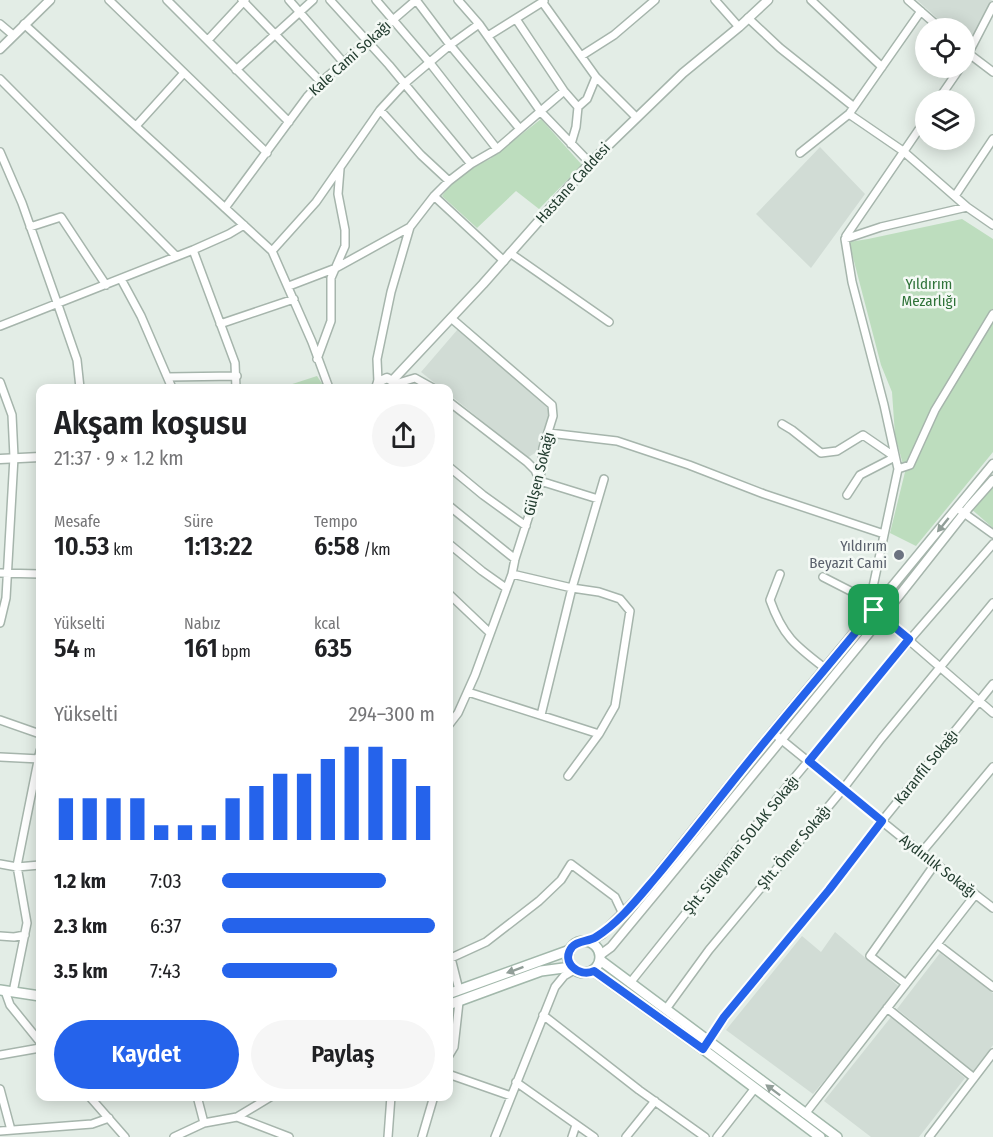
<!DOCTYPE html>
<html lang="tr">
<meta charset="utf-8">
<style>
body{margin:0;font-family:"Fira Sans Condensed",sans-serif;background:#f6f6f6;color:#202124;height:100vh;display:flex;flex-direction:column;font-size:22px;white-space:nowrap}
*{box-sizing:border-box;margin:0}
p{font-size:20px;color:#757577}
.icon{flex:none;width:33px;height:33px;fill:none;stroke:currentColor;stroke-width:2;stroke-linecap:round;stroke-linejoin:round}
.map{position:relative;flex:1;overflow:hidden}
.details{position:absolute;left:36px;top:384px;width:417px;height:717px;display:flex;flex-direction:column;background:#fff;border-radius:12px;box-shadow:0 3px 15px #0003}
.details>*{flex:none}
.controls{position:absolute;left:915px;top:18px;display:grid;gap:12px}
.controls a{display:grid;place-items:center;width:60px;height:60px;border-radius:50%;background:#fff;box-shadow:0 3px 15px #0003;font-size:30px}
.pin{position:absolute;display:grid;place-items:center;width:51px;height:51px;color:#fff;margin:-26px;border-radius:12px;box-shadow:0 3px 9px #0006}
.round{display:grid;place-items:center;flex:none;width:63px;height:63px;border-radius:32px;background:#f6f6f6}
.summary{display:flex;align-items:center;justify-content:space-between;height:102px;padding:0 18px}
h1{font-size:33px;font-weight:600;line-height:45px}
.metrics{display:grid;grid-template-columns:repeat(3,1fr);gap:9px;height:102px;padding:6px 18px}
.metrics div{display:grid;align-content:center}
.metrics b{font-size:26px;font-weight:600}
.metrics small{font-size:16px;font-weight:400}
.metrics p{font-size:16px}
.chart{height:168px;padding:12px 18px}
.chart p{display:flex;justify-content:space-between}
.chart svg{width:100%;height:108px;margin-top:6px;stroke:#2563eb;stroke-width:6}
.cta{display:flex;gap:12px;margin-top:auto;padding:12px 18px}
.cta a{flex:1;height:69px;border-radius:36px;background:#2563eb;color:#fff;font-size:24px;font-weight:600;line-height:69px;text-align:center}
.cta a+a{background:#f6f6f6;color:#202124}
ul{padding:0 18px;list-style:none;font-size:20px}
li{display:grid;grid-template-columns:96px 72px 1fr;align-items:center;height:45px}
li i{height:15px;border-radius:8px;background:#2563eb}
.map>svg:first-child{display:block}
.built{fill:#d1dcd5}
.green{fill:#bdddbe}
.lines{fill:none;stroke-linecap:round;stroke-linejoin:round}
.minor-casing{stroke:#a6b5ac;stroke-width:10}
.tertiary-casing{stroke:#a6b5ac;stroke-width:11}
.secondary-casing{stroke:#a2b8ab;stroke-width:12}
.minor{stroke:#fff;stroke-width:7}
.tertiary{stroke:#fff;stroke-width:8}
.secondary{stroke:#fff;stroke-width:9}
.oneway{fill:#919e98}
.route-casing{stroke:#fff;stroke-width:12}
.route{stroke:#2563eb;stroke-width:8}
.worship-dot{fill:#6b7280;stroke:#f4f9f5;stroke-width:2}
.labels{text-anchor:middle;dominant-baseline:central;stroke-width:5;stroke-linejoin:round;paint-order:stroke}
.street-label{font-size:15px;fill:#233d30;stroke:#f4f9f5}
.park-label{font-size:15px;fill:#2f7339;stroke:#f4f9f5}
.worship-label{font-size:15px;fill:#5b616d;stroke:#f4f9f5;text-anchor:end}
</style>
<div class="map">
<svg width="993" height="1137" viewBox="0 0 993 1137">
<rect width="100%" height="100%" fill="#e3ede6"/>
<path class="built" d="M917,0H992L970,43L965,44L964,28H948Z
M820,147L865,194L811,268L756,214Z
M458,329L552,410L543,448L527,458L449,394L448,388H441L421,372Z
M835,932L902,989L813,1094L726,1030L802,936L821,952Z
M940,953L993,993V1045L973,1071L897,1009Z
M891,1017L965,1078L919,1137H871L824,1101Z"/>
<path class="green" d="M541,119L582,165L539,209L516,191L477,228L442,196L448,188L469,169L490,159Z
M962,219L993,239V452L916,546L890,533L905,472L895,435L892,392L881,365L849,242L868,239Z
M317,376L325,388H280Z
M993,479V528L969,507Z"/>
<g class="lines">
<defs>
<path id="minor" d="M109,0L267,153
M167,0L289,122
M242,0L321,82
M289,0L344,63
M330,0L389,65L471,164
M376,0L430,63L497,149
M416,0L450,45L520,129
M458,0L479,24L541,112L590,163
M715,0L739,27
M811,0L882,67
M908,0L940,28
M543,3L596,77L636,117
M748,18L780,48L854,107
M516,19L564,91L578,107L576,127L571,144
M0,24L13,35
M24,24L272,251L312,342L329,388
M488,36L544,1
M208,40L245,0
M964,50L993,72
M581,56L614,35L655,0
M964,62L993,6
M236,70L313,0
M0,79L176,256
M938,100L960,68
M578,107L587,99L596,77
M380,110L421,155L449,181
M849,114L903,151L967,207L993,225
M136,126L183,74
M0,152L22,203L58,305L77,360L80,388
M800,153L849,114L921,11
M434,196L504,261
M955,196L993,139
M967,207L881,227L845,239L852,282L884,405L898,469L870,601L874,610L993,713
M225,208L307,97L321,82L416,0
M30,227L61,217L106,285
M846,236L926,119
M193,250L235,363L236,388
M272,251L316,202L380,110L404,84L450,45L479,24
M510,253L609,322
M121,279L141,316L172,388
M289,286L336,268L410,227
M220,324L294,299
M0,326L193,250L229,234L244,225
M317,359L331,321V278L345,246V230L338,194L340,169
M168,377L237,376
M0,382L12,415L14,457L6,598L0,623
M378,382L377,359L391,292L410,227L434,196L449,181L471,164L497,149L564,91
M395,384L415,378L433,388
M448,401L527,462L535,470L540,481L598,499
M782,424L792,430L821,453L837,451L863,435L895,457L860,475L847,495
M549,433L617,441L689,465L764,494L884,534
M448,466L483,495L526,526
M898,469L910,465L935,410L993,314
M448,505L515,559
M961,511L993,534
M448,543L482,571L506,588
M0,573L40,574
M512,574L572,588L599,592L620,599L630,611L615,706L599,734
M780,574L770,600C783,637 796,646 826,669
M823,577L870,601
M448,593L489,632
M468,692L599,734L568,776
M541,715L572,588L604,479
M0,720L40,734
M448,726L458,713L475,675L512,574L515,559L540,481L543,448L553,416L552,405L451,318
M772,732L900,836L993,908
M0,757L40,759
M921,853L993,767
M0,864L17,867L40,865
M0,936L14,937L25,935
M937,944L993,987
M630,983L785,789L906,644L993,544
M906,984L870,956L935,864
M459,990L451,958L486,942L539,901L561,880L571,864L615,897L623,914
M5,991L10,1005L40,1042
M13,992L27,923L17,866L40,751
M887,1008L974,1078
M666,1009L709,950L843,789L881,739L993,603
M543,1015L639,1090L705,1137
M705,1044L725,1017L829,890L882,821L993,684
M0,1055L40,1048
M448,1057L454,1047L459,1002
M448,1074L511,1096
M516,1082L594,1137
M0,1089L11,1130
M89,1096L125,1137
M197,1096L204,1123
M805,1114L975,895
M237,1117L272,1096
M0,1131L92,1124L109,1118
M174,1137L204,1123L237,1117L289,1137
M388,1137L391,1096
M422,1137L434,1096
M495,1137L555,987L564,976L574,970
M572,1137L576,1125
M626,1137L655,1101
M717,1137L755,1088
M929,1137L993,1053"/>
<path id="tertiary" d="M0,49L50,0
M392,381L483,284L590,163L683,73L739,27L768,0
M376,388L378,382L387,378L394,382L396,388
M0,459L40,457
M589,942L602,934L641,895L759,748L993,464
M600,955L611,947L659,889L883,616L969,507L993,480"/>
<path id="secondary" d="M568 957a16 16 0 1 1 32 0a16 16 0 1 1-32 0Z
M600,960L837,1137
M594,971L703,1049L820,1137
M0,990L40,996
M448,994L570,950
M448,1005L541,971L571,967"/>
</defs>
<use href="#minor" class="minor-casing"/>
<use href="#tertiary" class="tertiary-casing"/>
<use href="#secondary" class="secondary-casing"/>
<use href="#minor" class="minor"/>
<use href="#tertiary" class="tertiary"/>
<use href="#secondary" class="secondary"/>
</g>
<defs><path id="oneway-solid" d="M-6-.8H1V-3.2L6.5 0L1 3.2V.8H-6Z" transform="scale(1.5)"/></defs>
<g class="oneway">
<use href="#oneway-solid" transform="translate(943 525) rotate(129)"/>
<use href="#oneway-solid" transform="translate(515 970) rotate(160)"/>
<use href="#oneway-solid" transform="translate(773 1090) rotate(-143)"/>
</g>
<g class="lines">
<defs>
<path id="route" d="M874,610L909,639L809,761L882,821L829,890L724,1017L703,1049L594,971C579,978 560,962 572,947C578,940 588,942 596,937C620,922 639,897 657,876C680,848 703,819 726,790C774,729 825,670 874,610Z"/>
</defs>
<use href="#route" class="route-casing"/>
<use href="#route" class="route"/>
</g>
<circle class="worship-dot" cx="899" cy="555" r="6"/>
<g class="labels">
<g class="street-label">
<text transform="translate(350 58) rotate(-42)">Kale Cami Sokağı</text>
<text transform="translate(573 183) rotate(-48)">Hastane Caddesi</text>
<text transform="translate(539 474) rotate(-76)">Gülşen Sokağı</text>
<text transform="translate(926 767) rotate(-51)">Karanfil Sokağı</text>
<text transform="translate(741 845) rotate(-51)">Şht. Süleyman SOLAK Sokağı</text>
<text transform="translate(794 847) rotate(-50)">Şht. Ömer Sokağı</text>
<text transform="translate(938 866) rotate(38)">Aydınlık Sokağı</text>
</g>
<g class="park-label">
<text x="929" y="284">Yıldırım<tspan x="929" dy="17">Mezarlığı</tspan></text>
</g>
<g class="worship-label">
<text x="887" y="546">Yıldırım<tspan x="887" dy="17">Beyazıt Cami</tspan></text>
</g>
</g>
</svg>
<div class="controls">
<a><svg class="icon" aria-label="locate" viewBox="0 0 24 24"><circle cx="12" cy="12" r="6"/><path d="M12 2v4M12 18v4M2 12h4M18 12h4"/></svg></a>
<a><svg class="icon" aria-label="layers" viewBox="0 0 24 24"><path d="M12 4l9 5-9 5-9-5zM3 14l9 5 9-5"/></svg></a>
</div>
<div class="pin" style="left:874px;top:610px;background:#1e9e55"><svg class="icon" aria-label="arrive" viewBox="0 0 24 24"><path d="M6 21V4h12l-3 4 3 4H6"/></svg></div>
<section class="details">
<div class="summary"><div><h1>Akşam koşusu</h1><p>21:37 · 9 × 1.2 km</p></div><a class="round"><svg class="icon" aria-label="share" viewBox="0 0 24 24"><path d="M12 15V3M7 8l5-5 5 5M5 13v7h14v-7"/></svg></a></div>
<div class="metrics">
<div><p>Mesafe</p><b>10.53<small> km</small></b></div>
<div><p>Süre</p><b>1:13:22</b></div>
<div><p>Tempo</p><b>6:58<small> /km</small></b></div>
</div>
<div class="metrics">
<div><p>Yükselti</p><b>54<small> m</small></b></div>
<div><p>Nabız</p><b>161<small> bpm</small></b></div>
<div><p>kcal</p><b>635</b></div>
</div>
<div class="chart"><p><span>Yükselti</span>294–300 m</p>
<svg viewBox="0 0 160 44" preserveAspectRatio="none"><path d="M5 44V27M15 44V27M25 44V27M35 44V27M45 44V38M55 44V38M65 44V38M75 44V27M85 44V22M95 44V17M105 44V17M115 44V11M125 44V6M135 44V6M145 44V11M155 44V22"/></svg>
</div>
<ul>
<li><b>1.2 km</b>7:03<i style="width:77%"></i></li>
<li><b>2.3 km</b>6:37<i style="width:100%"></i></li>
<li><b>3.5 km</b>7:43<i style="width:54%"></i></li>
</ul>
<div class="cta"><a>Kaydet</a><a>Paylaş</a></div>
</section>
</div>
